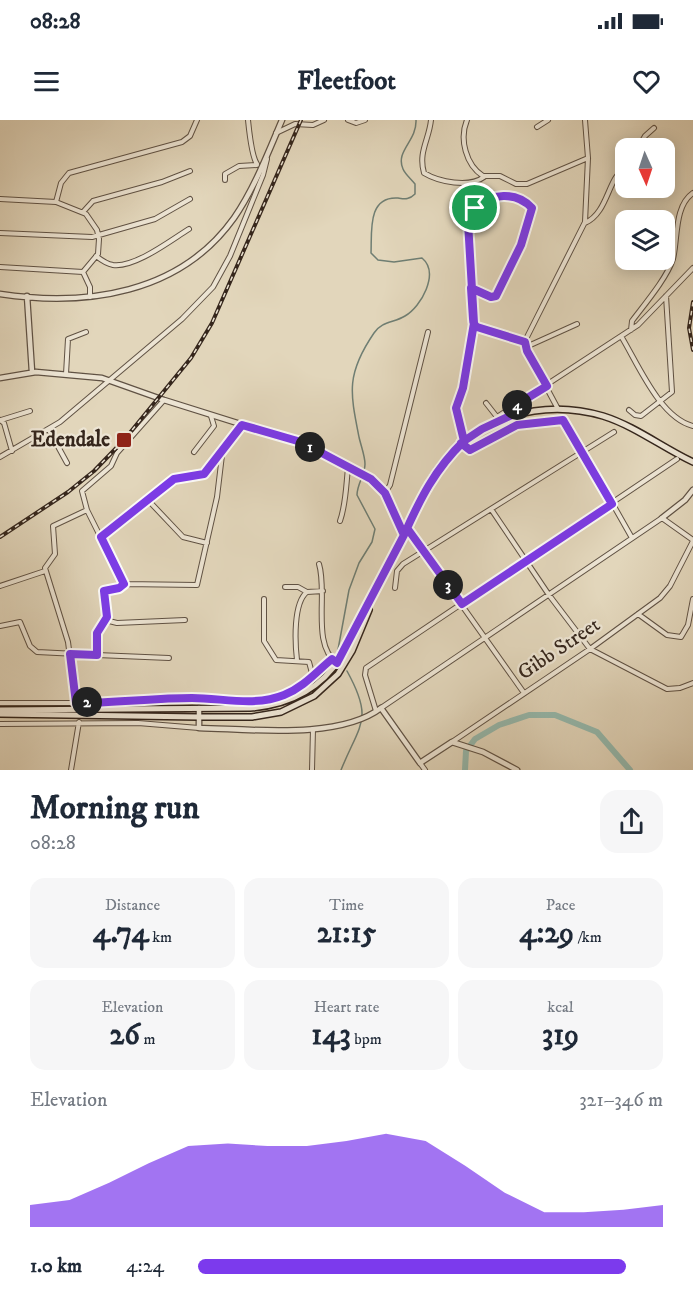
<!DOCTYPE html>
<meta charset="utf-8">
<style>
body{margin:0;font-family:"IM FELL DW Pica",serif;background:#f6f6f7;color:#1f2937;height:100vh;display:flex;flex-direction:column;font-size:22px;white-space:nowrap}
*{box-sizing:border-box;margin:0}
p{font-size:20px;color:#747a83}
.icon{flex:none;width:33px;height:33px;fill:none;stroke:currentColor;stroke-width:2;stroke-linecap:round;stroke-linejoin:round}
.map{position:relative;height:650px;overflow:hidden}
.side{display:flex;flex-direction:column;background:#fff;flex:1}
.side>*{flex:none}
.needle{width:39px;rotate:177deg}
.controls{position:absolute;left:615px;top:18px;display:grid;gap:12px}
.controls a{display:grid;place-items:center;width:60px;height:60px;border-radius:12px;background:#fff;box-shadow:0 3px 15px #0003;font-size:30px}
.pin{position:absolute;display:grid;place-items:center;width:51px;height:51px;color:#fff;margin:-26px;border:3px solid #fff;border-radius:50%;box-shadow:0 2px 6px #0007}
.km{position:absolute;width:30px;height:30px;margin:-15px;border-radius:50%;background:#222;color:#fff;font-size:16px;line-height:30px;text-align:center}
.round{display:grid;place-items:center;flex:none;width:63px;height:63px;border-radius:18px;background:#f6f6f7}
.headline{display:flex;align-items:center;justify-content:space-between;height:102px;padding:0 30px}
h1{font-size:33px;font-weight:700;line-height:45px}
.metrics{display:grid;grid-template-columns:repeat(3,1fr);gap:9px;height:102px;padding:6px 30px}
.metrics div{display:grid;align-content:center;border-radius:15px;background:#f6f6f7;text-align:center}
.metrics b{font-size:30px;font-weight:700}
.metrics small{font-size:16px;font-weight:400}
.metrics p{font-size:16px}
.chart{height:168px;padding:12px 30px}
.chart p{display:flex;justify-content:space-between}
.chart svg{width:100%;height:108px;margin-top:6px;fill:#7c3aed;opacity:.7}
ul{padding:0 30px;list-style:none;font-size:20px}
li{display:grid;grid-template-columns:96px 72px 1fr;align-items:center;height:45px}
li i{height:15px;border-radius:8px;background:#7c3aed}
.status{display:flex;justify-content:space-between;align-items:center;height:42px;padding:0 30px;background:#fff;direction:ltr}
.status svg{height:16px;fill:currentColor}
header{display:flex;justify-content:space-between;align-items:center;height:78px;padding:0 30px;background:#fff;font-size:27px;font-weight:700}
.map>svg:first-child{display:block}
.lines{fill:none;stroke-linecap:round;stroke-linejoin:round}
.stream{stroke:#6f7e73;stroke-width:1.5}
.river{stroke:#95b9ad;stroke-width:6}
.minor-casing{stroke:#605244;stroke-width:6}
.tertiary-casing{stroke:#605244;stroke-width:7}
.secondary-casing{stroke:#35261c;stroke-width:8}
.minor{stroke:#ece4d3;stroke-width:4}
.tertiary{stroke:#ece4d3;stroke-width:4.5}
.secondary{stroke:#ece4d3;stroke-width:5}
.rail-casing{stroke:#35261c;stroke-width:4}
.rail{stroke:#ece4d3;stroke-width:1.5;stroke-dasharray:4.5;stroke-linecap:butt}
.route-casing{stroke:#fff;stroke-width:12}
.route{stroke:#7c3aed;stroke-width:8}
.poi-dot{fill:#8f2418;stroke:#ece4d3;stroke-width:2}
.labels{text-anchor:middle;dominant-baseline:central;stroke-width:4.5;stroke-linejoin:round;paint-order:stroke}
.poi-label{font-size:21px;font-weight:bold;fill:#35261c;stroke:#ece4d3;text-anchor:end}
.street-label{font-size:21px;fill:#35261c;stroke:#ece4d3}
</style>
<div class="status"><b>08:28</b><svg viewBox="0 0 49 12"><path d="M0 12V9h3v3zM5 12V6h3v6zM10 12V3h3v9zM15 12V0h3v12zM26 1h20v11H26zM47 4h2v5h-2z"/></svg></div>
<header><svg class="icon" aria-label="menu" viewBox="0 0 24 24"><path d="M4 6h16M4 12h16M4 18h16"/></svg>Fleetfoot<svg class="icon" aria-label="heart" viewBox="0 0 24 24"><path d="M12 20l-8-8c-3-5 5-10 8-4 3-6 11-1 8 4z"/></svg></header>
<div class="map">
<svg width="693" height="650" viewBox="0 0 693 650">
<rect width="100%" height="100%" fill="#e2d6bb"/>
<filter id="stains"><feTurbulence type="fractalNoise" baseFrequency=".00333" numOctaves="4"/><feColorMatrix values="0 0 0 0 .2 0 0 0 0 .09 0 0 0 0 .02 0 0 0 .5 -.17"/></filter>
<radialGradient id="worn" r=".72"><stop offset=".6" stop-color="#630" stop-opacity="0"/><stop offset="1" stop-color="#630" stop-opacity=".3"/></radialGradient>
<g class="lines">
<path class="stream" d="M337,535L349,470L359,443L372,422L375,409L357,375C357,364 365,355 365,344C365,336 361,326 359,317C350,272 346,254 374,213C382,201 394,203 405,196C421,187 440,153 422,138L394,142L378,140L371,133C372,112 367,76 398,78C405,79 409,80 415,74V64C411,59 405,54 403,49C395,31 417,21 416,0
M341,650C360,603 374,600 347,551"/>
<path class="river" d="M465,650L466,631L475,619L499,605L529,595H555L597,612L630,650"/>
<defs>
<path id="minor" d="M248,0C249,10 252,37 257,44
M348,0L356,3L365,0
M431,0C429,20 418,32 424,53C439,62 469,68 484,57
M467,0C459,19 466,45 483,56H500L516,64H527L588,38
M537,7L548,0
M276,13L295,4L313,5L324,0
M638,28L645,16L654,8
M225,60V54L239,46L257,45
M0,79L56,82L86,94L97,110L99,119L98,134L83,152L90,167V177
M56,82L61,63L69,53L182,22L190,16L197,0
M83,92L93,81L162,62L190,51
M585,103C609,93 608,54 626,49
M0,113L92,117L155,99L190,79
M96,136C101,140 107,144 113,145C135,148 171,120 189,109
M0,147L83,152
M471,168L491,177L496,174C511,150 527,119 533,91C528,81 516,77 505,76C492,75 476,81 470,94C466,104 470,193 474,205L525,222
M631,210L632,201C644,185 667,158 673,139C678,119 674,86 693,73
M621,216C638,244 660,298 693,306
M526,227L577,204
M66,254L68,219L86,212
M486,283L497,297L638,205L693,148
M558,289L528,233L525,221L585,102L588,38L585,0
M629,290L635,295L641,296L672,272L666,176
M0,300L4,303L12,331
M1,300L30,291
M49,310L67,343
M464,321L456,288L463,268L474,203
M462,324L470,330C500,313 530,294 565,300L632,418
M194,332L214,306L211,296
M0,337L60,302L182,199L213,167L230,136L263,55L267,39
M385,373L390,365L428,212
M147,379L183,417L207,423
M491,389L549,475L590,529L667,569L680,568L693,563
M340,401C346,384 346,366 348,348
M407,408L524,573
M101,416L174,359L204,354L242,305
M319,444C328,473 311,525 337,543
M124,464L87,390L82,371L111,346L117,333L164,280
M0,466L45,451
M285,467H298L307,472
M395,468L397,451L403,444L614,312
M264,479V521L276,540L309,542L313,557
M638,494L667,515L681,517L688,505L693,479
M105,500L117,503L185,500
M0,506L20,502L30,526L37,532L97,535V513L107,497L105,470L119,468L124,464L197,465L217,377L223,327
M97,535L169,538
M297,540C295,523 293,483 307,472L323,471
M0,583H126L192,578L257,581L293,571L317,555L332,539
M76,583L68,522L45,448L55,434L53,406L87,390
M381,588L662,398L693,420
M376,591L365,555L366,548L677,339
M0,604L138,603L199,608
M452,622L590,529L660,478L670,466L693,421
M420,643L425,650
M71,650L79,602
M312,650L313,609"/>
<path id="tertiary" d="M0,174C86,187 180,174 234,98C254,69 268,33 282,0
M27,176L32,252
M0,258L36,252L102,258L164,280L301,323L380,366L403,415
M662,398L685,380L693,370
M199,588V608C250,609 339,620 381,588L420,643L452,622L483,632L517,650"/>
<path id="secondary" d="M0,590L250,588C288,585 320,570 341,537C361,502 379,464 397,428C410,402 420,374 437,350C474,297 542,278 603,296C635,306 663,328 693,342
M0,594L199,597H252L281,592L314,576L338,554L352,531L369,490"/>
</defs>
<use href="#minor" class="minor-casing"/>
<use href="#tertiary" class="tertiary-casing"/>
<use href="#secondary" class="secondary-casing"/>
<use href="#minor" class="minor"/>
<use href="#tertiary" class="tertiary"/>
<use href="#secondary" class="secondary"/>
<defs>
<path id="rail" d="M693,182L689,208L693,230
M0,417L68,372L94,351L124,320L191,238L212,203L301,0"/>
</defs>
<use href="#rail" class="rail-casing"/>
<use href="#rail" class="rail"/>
</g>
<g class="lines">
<defs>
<path id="route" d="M475,88L468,102L474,203L463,268L456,288L464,321C435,349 420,379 404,415L385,373L371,359L301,322L242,305L204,354L174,359L101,417L124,464L119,468L104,471L107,497L97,513V535L70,534L76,583C115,583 154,578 192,578C223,578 254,587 284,575C304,567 317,551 332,539L337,543L404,415L407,408L462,484L612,384L563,300L517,305L470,330L461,323L482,309L514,294L511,288L547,266L527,231L525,222L477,207C474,205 473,202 473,199L471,168L491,177L496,176L521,125L532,88C516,71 491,73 475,88"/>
</defs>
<use href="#route" class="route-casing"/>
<use href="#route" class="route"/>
</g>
<rect class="poi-dot" x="116" y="312" width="16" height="16" rx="3"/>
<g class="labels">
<g class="poi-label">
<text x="110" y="320">Edendale</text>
</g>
<g class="street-label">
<text transform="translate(559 529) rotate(-34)">Gibb Street</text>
</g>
</g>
<rect width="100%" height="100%" filter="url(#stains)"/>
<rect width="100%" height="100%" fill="url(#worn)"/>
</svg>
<div class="controls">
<a><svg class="needle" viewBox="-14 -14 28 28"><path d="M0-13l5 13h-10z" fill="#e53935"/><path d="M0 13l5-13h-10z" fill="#747a83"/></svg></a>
<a><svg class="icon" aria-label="layers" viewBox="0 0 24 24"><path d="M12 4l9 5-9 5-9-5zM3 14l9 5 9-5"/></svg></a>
</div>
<div class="pin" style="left:475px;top:88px;background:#1e9e55"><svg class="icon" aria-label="arrive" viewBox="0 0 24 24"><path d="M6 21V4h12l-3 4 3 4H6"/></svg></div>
<b class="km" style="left:310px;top:327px">1</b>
<b class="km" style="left:87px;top:582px">2</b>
<b class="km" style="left:448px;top:465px">3</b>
<b class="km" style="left:517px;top:285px">4</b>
</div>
<section class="side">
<div class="headline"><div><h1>Morning run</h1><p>08:28</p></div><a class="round"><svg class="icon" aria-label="share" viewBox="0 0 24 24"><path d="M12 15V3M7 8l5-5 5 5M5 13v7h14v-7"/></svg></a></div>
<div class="metrics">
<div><p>Distance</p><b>4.74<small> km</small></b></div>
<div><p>Time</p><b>21:15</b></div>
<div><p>Pace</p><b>4:29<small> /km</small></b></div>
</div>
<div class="metrics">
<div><p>Elevation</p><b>26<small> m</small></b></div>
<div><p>Heart rate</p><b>143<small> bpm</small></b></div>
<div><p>kcal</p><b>319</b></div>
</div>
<div class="chart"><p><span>Elevation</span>321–346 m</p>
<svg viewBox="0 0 160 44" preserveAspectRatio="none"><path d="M0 44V35L10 33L20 26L30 18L40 11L50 10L60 11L70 11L80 9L90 6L100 9L110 19L120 30L130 38L140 38L150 37L160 35V44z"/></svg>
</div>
<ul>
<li><b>1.0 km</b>4:24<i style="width:92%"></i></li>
</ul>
</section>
